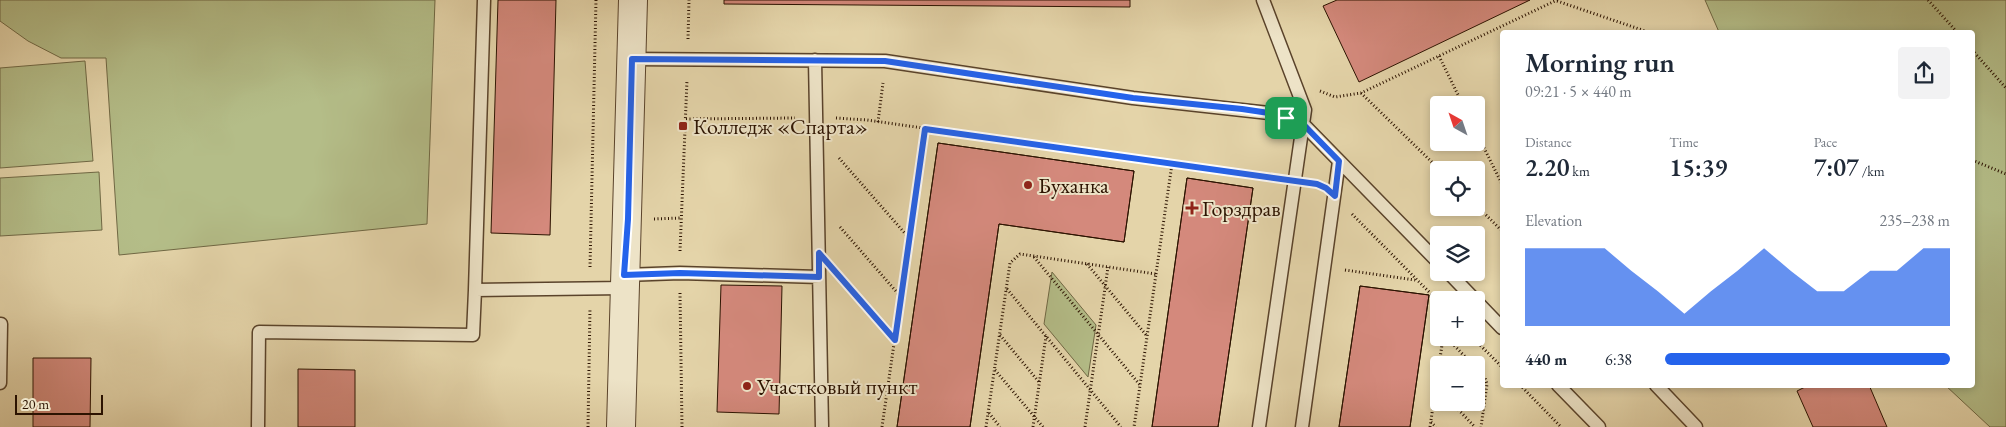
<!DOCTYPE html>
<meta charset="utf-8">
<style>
body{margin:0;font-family:"EB Garamond",serif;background:#f2f2f3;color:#1f2937;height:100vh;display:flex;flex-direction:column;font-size:19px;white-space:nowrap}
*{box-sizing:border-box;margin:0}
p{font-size:16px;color:#747a83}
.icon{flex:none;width:28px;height:28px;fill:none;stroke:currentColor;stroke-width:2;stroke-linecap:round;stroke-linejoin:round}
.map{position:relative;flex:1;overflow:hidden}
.side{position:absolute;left:1500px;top:30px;width:475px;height:358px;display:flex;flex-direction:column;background:#fff;border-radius:5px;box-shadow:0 2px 8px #0003}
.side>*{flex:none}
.needle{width:32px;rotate:320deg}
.fabs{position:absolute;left:1430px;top:96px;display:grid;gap:10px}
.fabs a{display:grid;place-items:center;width:55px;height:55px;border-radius:5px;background:#fff;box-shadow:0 2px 8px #0003;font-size:25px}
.scale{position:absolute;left:15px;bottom:12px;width:88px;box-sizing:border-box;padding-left:5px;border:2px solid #2c1301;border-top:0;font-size:14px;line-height:18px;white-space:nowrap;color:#2c1301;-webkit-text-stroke:4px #ede3c7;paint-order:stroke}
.pin{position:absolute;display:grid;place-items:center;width:42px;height:42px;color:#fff;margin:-21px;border-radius:10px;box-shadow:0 2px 8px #0006}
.round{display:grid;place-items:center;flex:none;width:52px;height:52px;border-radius:5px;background:#f2f2f3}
.overview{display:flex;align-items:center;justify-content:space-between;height:85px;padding:0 25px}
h1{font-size:28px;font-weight:600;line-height:38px}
.figures{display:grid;grid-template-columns:repeat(3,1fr);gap:8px;height:85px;padding:5px 25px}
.figures div{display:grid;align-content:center}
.figures b{font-size:25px;font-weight:600}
.figures small{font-size:14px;font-weight:400}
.figures p{font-size:14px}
.chart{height:140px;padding:10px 25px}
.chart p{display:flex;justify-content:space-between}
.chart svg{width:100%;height:90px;margin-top:5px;fill:#2563eb;opacity:.7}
ul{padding:0 25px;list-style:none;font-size:16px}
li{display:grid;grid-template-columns:80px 60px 1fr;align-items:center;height:38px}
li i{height:12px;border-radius:6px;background:#2563eb}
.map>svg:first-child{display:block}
.green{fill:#b4bd88;stroke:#706844}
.building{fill:#d4897c;stroke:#2c1301}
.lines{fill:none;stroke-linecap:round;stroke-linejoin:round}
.service-casing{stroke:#5a432b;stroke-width:15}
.tertiary-casing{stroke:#5a432b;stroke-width:30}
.path{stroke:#2c1301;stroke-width:3;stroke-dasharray:1 2.5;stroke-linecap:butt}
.service{stroke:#ede3c7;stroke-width:12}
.tertiary{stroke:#ede3c7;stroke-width:28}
.route-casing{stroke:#fff;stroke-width:10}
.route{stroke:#2563eb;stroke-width:6}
.poi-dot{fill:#8f2418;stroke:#ede3c7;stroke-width:2}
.labels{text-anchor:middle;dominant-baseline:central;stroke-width:4;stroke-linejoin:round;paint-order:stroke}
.poi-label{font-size:22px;fill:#2c1301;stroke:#ede3c7;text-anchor:start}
</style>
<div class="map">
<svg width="2006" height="427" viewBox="0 0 2006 427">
<rect width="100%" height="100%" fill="#e4d4a9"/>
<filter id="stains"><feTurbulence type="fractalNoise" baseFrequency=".004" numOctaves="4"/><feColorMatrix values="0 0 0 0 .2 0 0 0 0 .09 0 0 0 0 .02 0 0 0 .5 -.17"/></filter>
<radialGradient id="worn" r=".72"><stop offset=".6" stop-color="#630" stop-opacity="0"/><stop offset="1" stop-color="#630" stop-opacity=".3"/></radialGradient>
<path class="green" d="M0,0H435L427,224L119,255L106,58H61L28,41L0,21Z
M1705,0H2006V427H1990L1945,385H1972V32H1719Z
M85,61L93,161L0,168V68Z
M99,172L102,230L0,236V178Z
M1052,272L1096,325L1088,377L1044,324Z"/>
<path class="building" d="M498,0H556L550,235L491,233Z
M724,0H1130V7L724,4Z
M1337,0H1530L1359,82L1323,6Z
M938,143L1134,171L1124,242L999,224L970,427H897Z
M938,143L1134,171L1124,242L999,224L970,427H897Z
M1187,178L1253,188L1218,427H1152Z
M1187,178L1253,188L1218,427H1152Z
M721,285L782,286L779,414L717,412Z
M1360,286L1429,295L1410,427H1339Z
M1360,286L1429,295L1410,427H1339Z
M33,358H91L90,427H33Z
M298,369L355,370V427H298Z
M1809,385H1869L1887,427H1813L1797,391Z"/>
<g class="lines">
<defs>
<path id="service" d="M484,0L475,290L624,288
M632,59L885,61L1133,98L1269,113L1303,124L1439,263
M815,60L822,427
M1448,272L1475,300
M624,275L680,273L819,277
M1476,301L1502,328
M0,383L1,324
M1558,385L1599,427
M1656,385L1696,427
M258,427L259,332L473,335L475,290
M1259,427L1305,110L1263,0
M1302,427L1339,161"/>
<path id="tertiary" d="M621,427C624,285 630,142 633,0"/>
</defs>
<use href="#service" class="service-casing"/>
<use href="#tertiary" class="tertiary-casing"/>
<path class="path" d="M1928,0L1957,32
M1557,1L1648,32
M688,39L689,0
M1972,50L2006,88
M1439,56L1463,105
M1320,91L1335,97L1361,93L1557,0
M1361,93L1440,170
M836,118L867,120L1273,178
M686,119L795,118
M878,122L883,83
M1476,132L1502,184
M839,158L909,238
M1972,160L2006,174
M1476,205L1502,231
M1352,214L1439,302
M654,219L681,218
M840,227L901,297
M680,251L687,80
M1034,257L1140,385
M1087,264L1147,336
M590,267L596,0
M1345,270L1415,280
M1156,274L1172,164
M841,278L894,339
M1007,289L1121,427
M680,293L682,427
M1000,335L1039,382
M1447,338L1473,365
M1473,338L1502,367
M1476,368L1485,378L1487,384L1481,427
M995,370L1043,427
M1520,385L1561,427
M1451,402L1475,427
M1473,402L1483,412
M989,413L1000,427
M1431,422L1436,427
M588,427L590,308
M882,427L925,129
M986,427L1010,263L1020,254L1156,274L1134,427
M1033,427L1046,336
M1085,427L1108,267
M1430,427L1443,338"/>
<use href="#service" class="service"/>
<use href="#tertiary" class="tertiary"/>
</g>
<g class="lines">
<defs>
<path id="route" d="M632,59L885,61L1133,98L1242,109L1269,113L1303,124L1339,161L1335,196L1326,188L1317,184L925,129L895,340L819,253V277L680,273L624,275L628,219Z"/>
</defs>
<use href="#route" class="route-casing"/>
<use href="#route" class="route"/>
</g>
<g class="poi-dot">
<rect x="678" y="121" width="10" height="10" rx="2.5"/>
<circle cx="1028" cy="185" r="5"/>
<path d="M1189.5 200.5h5v5h5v5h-5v5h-5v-5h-5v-5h5z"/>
<circle cx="747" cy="386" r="5"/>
</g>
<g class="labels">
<g class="poi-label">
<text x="693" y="126">Колледж «Спарта»</text>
<text x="1038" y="185">Буханка</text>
<text x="1202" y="208">Горздрав</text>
<text x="757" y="386">Участковый пункт</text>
</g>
</g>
<rect width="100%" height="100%" filter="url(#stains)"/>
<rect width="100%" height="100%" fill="url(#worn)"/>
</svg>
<div class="fabs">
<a><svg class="needle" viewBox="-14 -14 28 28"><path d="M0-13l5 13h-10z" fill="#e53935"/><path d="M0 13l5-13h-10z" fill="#747a83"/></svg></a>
<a><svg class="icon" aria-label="locate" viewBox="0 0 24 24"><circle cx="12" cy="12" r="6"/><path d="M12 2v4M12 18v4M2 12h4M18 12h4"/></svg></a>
<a><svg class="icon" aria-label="layers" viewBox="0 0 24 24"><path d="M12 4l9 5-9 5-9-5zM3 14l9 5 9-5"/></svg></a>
<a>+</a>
<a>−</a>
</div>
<div class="scale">20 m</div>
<div class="pin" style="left:1286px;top:118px;background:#1e9e55"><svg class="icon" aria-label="arrive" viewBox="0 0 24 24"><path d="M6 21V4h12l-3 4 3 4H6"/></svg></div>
<section class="side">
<div class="overview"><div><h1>Morning run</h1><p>09:21 · 5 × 440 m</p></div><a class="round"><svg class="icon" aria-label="share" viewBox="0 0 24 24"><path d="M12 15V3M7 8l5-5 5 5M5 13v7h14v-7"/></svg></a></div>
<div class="figures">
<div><p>Distance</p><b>2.20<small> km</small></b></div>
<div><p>Time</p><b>15:39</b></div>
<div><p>Pace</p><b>7:07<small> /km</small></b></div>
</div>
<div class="chart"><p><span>Elevation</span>235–238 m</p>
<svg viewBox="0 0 160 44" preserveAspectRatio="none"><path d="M0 44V6L10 6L20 6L30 6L40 17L50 27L60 38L70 27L80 17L90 6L100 17L110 27L120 27L130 17L140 17L150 6L160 6V44z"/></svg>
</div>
<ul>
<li><b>440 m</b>6:38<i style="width:100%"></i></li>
</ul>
</section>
</div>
